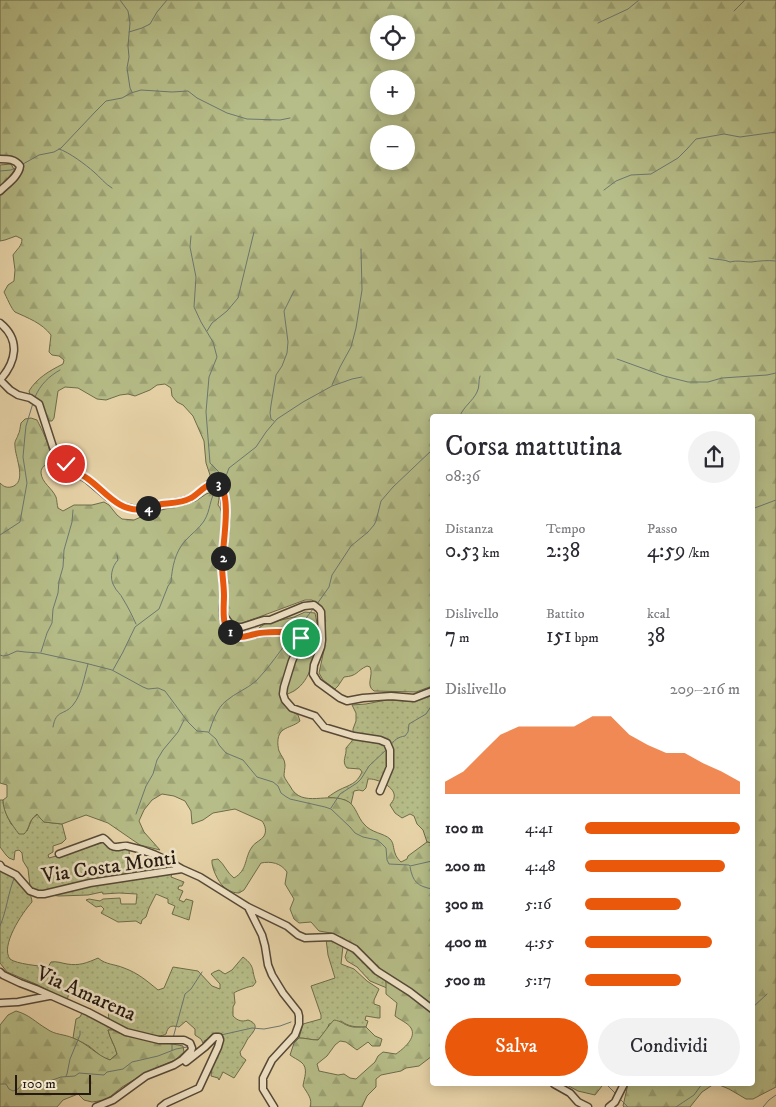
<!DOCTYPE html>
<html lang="it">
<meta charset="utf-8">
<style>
body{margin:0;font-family:"IM FELL DW Pica",serif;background:#f2f2f3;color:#2b2b33;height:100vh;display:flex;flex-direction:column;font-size:19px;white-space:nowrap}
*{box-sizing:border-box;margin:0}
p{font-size:16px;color:#7c7c81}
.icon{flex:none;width:28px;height:28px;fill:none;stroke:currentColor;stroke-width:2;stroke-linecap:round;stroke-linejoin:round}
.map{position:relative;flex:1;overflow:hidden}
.details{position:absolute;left:430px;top:414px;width:325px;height:672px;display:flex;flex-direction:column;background:#fff;border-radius:5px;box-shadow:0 2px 12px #0003}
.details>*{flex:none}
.buttons{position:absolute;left:370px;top:15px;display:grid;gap:10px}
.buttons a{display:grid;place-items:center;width:45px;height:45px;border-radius:50%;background:#fff;box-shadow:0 2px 12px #0003;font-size:25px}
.scale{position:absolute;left:15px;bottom:12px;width:76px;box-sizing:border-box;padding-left:5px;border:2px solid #241a11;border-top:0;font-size:14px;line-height:18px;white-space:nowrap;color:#241a11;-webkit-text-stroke:4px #f1e4c8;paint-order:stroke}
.pin{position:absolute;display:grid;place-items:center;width:42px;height:42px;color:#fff;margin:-21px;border:2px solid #fff;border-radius:50%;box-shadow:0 1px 5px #0007}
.km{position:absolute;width:25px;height:25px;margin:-12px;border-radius:50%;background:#222;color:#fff;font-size:14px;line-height:25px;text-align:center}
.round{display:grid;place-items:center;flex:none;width:52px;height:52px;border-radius:26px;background:#f2f2f3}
.overview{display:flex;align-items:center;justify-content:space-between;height:85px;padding:0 15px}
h1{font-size:28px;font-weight:600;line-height:38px}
.figures{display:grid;grid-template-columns:repeat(3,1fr);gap:8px;height:85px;padding:5px 15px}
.figures div{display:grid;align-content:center}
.figures b{font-size:21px;font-weight:600}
.figures small{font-size:14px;font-weight:400}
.figures p{font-size:14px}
.chart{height:140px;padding:10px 15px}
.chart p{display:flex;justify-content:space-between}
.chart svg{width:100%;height:90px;margin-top:5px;fill:#ea580c;opacity:.7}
.cta{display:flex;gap:10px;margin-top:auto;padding:10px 15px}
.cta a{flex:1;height:58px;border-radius:30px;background:#ea580c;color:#fff;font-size:20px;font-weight:600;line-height:58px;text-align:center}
.cta a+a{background:#f2f2f3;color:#2b2b33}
ul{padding:0 15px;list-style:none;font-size:16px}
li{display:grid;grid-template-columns:80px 60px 1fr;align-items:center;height:38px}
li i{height:12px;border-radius:6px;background:#ea580c}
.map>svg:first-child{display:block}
.grass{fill:url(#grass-dots);stroke:#6d6c4c}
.forest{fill:url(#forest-firs);stroke:#6d6c4c;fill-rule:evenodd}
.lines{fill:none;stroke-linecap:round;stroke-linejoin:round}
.stream{stroke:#6b7872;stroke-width:1}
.minor-casing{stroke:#554937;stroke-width:9}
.minor{stroke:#f1e4c8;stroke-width:6}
.route-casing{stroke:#fff;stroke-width:10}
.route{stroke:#ea580c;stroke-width:6}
.labels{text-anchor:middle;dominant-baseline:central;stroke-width:5;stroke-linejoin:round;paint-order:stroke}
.street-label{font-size:21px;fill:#241a11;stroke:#f1e4c8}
</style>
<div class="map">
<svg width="776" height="1107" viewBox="0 0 776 1107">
<defs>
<pattern id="grass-dots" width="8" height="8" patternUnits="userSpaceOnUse" patternTransform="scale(1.25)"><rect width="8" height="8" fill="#b6bd88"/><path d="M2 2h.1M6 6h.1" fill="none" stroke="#9ca274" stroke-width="1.8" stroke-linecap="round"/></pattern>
<pattern id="forest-firs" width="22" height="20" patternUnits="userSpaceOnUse" patternTransform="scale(1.25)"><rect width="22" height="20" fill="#b6bd88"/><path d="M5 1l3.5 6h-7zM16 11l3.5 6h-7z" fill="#9ca274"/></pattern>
</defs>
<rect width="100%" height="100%" fill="#e9d5aa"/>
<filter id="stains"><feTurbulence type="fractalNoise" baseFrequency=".004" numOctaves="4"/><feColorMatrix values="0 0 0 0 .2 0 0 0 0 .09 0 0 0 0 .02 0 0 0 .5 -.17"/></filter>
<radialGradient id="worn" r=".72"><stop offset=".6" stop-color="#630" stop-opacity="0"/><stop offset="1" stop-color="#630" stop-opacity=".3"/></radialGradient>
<path class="grass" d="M432,693V843L427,842L423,830L417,824L414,816L410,814L402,818L395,813L390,805C391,803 394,800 394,798C397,787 376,778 368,779L366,788L363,791L359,790L354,791L351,804L345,800L328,797C331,795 335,792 339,790C349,785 357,784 362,772L360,769L347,768C341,761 347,756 346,748L352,741L353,737V729L356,721V713L352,705L366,704L386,700L406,701L416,700Z
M0,800H3L6,813L11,824L27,831L32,819L38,814L44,822L62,824L66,839L62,843L53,846V852L48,855L49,858L105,842L129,850L130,864L132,865H146L147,854L176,867L42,893L32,890L30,886L28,869L23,861L22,853L19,850L15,851L14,860L9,858L6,855L0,847Z
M0,868C11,878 31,886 32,902C22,913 0,946 10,959C16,964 40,966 48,967L51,962C57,961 61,963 67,964C79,966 87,963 98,958C106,965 115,964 124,968C138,973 147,981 158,990L164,988L173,967L198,971L212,986L220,989V984L211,974L214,972L219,970L225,974L232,970L243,957C256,967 251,970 256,982L253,986C250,986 236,991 234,993L235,1003L233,1007V1016C238,1021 242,1022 248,1020C262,1025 252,1033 247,1040C245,1044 243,1048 240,1052L241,1056L246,1060L234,1078L223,1072L219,1080L218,1078L211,1076L212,1068L224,1038L221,1034C213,1031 209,1037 203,1043L201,1039L195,1035V1029L186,1021L179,1027C171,1025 168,1026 166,1034C164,1035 161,1036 159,1036C150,1036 112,1028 109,1019C107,1013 111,1005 111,999L89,997L88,990L78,989L70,990L67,1000L65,999L38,985L7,972L0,963Z
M172,873L171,877L184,882L182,886H179L178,889L183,891L179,900L184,902L186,899L193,901L189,920L172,914L175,906L168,903V899L156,894L149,908L146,917L142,920L141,924L136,921L118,922L101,913L104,909L101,906L96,907L86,900L89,899L100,901L103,899L120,898L121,904H136L137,894L119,893L103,894L102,892L88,895L59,896L50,895L88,885Z
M326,939H333L343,946L341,964L354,969L367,981L379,989L374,1000V1004L380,1006V1018H378L366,1016L365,1020L368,1021L366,1027C356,1027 349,1027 341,1021L329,1024L327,1030L318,1040C311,1040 306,1038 299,1038L303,1024L321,1019V1015L311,986L335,978L328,955Z
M348,948C363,956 373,971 386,981L387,988L370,981L357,967L347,961L345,957Z
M82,1013L106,1024L113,1030H108C110,1039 115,1045 117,1054L110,1060L102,1057L89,1046L73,1038L76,1019L80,1017Z"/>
<path class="forest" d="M0,0H776V1087L753,1099H746L729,1089L717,1084H752V416H432V686L416,692L374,691C365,685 374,676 370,667L367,666C356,671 358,676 344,677L338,686L335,689L323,680L319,673L324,650L325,617L320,606L312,600H305L240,624L230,619L227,612V585L225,566L228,545L229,501L227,494L217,479L211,478L206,463L204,441L193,416L183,405L177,402L172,396L171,388L165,384L157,385L150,390L135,396L128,394L120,395L106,400L97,399L78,388L65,387L58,391L54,418L52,421H49C44,410 41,400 30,395L29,391C37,378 49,371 63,364L64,360L59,356L52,355L49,352L51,335C42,323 28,318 15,312C12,310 6,296 4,292L8,285L14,281L15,270L13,255C17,249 22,246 22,239L16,236L5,240L0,241V196C10,188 17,179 23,168C21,157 10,156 0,156ZM379,24H406V51H379ZM379,79H406V106H379ZM379,134H406V161H379Z
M11,164L15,171L14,173L0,186V165Z
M31,418L37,420C41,428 54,452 49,461C46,466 41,466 41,473C42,483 52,488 56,497C57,500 57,505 58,508L63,511L74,505H92L104,502L109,505L117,515L122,519L134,520L150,513L196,501L206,494L212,492L219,493V499L218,505C227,516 221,530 220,543C218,557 221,571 221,585C221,598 216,613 221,624C221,625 225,630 225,631C234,643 240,641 252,638L260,627L265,624L294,617L305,612L315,613C316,619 318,626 318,633C318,649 311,678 298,688C293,693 287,693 281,698C284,707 290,710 298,715L300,721C294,726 289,726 283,730C277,734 277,744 279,751C281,756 285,759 285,765C285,768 284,773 284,776C285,779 288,783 290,786C302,810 329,790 349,802C356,807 358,818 364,824C371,833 384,833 390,839C394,843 393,848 395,853C396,857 399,860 401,862L407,859L408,856L427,842L432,843V1006L387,976L357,948L343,938L331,933L319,931L311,922L299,923L294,919L290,909L294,899L285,884L287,872C281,863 271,861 261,863L244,890L239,893C234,893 228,891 224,887C218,882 211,867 212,860L218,859C225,865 227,873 234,878C248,870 244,858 252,847C255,842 262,840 264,836C267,831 265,825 262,821L235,809L213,813L203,820L192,824L191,811L185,801L174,796L162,794L152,800L144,810L139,821L144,832L160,850L140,845L108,823L86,815L62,824L44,822L40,818L37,814C27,822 31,827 24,834H19C12,825 3,813 3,800L7,797V785L0,783V483C3,486 6,488 11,487C28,483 15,457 15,446C14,441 17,439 18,435C20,432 20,427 21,423L25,419Z
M386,981L395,985L432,1012V1056L419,1066L406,1068L401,1071L381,1075L376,1079V1087L367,1096L362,1107H310C313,1099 307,1093 303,1086C304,1078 309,1068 301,1062C297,1059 294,1058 290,1055L294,1043L299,1038C306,1038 311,1040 318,1040C324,1033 328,1026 334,1020C341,1021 343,1024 349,1026C354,1028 360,1027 366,1027L375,1036L382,1039L380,1046H372L368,1042L357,1050L346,1042L340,1041L335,1045L327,1056L317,1064L319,1071L338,1075L344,1074L350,1078L356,1079L375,1062L378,1056L383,1052L396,1054C403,1049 417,1038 411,1028C408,1023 400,1020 395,1016L397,1003L386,994Z
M16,1011C30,1015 35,1022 47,1029C55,1035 64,1034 73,1038C87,1043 96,1055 110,1060L117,1054C115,1045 110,1039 108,1030H113L126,1036L178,1045L183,1046L184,1052L175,1060L147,1072L122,1087L106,1100L92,1102L84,1100L78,1094L63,1100L57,1107H0V1025L8,1015Z
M565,1084H601L602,1086L595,1095L578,1091Z
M628,1084H714L702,1092L690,1107H624L623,1106Z"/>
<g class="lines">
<path class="stream" d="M120,0L128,11L130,23L128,46L129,57L127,68L130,88L132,92
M734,11L745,0
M598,23L628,9L639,0
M129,32L142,28L150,24L157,12L167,0
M59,149C69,152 86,165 94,172C100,177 105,184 112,188
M23,164L39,155L54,152L61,148L96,111L106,101L122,98L131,93L141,90L172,92L188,91L197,98L227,113L247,119L280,120L290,118
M0,171L11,170L17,167
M604,190L616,181L631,175L651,174L678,158L687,149L696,139L724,134L740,137L776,132
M191,236L190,247L196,277L194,307L201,322L213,342L217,357L209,377L206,412L210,463L218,471L223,479
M709,258C716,260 724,259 730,262C738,260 743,262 751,262C760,261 767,260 776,261
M207,331L212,323L227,311L238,298L254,232
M617,359L664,376L688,382H708L722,378L767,375L776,373
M332,385L340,367L351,347L356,328L362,290L361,249
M35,397C40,385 49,376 60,370
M460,416C463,407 473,401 477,392C480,387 478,381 480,376
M274,421L271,419L270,413L271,405L276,375L282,366L287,353L288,342L284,311L294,291
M221,483L226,476L229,468L256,447L266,432L277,419L303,402L332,386L352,379L362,377
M752,509L776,500
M0,535L20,522L27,483L23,457L25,435L26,426L33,403
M117,555L118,560C112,566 109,578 114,586C116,591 121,594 123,599C128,607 132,615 136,624
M317,604L329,587L332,575L351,546L368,532L374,525L376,521L381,501L393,487L432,450
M297,630L313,609
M41,652L47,633L52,623L53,609L58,593L59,581L63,567L64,550L72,522L73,510
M0,655L3,656L8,655L17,651L25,652L40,653L85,663L112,670L143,687L148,689L158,688L165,691L188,722L197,731L208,732L216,739L219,745L226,753L243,760L257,777L273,782L278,786L281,793L285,796L290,799L325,807L331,809L350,827L355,833L363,837L377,840L381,843L386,848L387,860L389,864L409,865L410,866L432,861
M113,670L123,652L135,627L159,609L168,586L171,582C172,568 175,552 185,541C191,534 199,529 204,521C211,510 209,499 217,488
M53,727C56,709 64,716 73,705C82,694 84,677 88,664
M209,732C213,721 217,708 226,701C235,693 247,689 256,681C270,667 280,650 293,635
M390,746C394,740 398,737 405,736L408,732L409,724L426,714L432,705
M331,808L340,794L357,783L361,779L369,766L387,749
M136,814L146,786L153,774L157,760L163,750L178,732L184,720
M410,867C413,882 417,886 432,889
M0,926C7,910 8,892 15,876
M752,1008L767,994
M221,1035L252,1028L264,1029L280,1026L291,1022
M173,1038L185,994L191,989L202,972
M204,1041L208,1039
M172,1042V1050
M66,1076L67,1074L70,1059L80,1035V1031
M0,1084H6L9,1089L13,1091L18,1089L23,1083H30L41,1084L61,1077L75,1076L79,1073L104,1075L107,1072L123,1069L132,1062L158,1056L176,1049L187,1047
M606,1084L616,1094
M620,1099L628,1107
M676,1107L694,1095L702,1084
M763,1107L769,1100L776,1095"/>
<defs>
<path id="minor" d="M0,159C8,159 15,159 20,166C19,176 7,184 0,191
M0,323C21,340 16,362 0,380
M0,380L10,390L18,395L30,398L39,404L53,447L66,464L75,472L88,480L108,497L123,506L135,509H141L160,505L183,501L192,498L209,484H217L220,486L224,494L226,520L222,564L224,597L223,610L225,617L230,624L235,627H242L264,620H270L304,606L314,605L319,609L321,612L322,640L321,647L314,665L313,674L318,682L340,698L347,701L363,698L391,696L414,698L432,691
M224,619C229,641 238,637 256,634C265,632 275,633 284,632C290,632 293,630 299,633L301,641L292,661L284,687L283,694L285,700L292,708L315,716L324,727L354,736L380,740L387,743L390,750V767L380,791
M59,854L103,838C107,840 109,844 112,846C117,849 122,845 127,846C147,850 166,859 182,869
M0,865L2,868L16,875L30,891L38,894H44L90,883L182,869L200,877L248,907L287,926L298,935L305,938L332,937L355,949L377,971L410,992L432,1009
M248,907L262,935L265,946L268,965L272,975L283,993L298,1012L299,1016V1024L295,1035L272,1060L263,1078V1089L274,1107
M0,972L3,975L20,983L36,989L88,1012L126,1032L159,1040H184L190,1043L192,1048L191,1051L182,1060L174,1065L146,1076L113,1100L96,1107
M0,1003L18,1002L49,996
M554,1084L570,1093L578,1102L588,1107
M161,1107L166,1103L199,1088L218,1047L220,1040L219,1037H215L205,1047L186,1062
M609,1107L615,1102L624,1084"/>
</defs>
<use href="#minor" class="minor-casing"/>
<use href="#minor" class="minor"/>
</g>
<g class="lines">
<defs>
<path id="route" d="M66,464C73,470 81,474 88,479C105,491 119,513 143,509C149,508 155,506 162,504C171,503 182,503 191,498C199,494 211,477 220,486C232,497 222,549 222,565C222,575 224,585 224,596C224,609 220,631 236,636C242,639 249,635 255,634C267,631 280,633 293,631L297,632L301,638"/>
</defs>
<use href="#route" class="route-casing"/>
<use href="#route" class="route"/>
</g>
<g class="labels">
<g class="street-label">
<text transform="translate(109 867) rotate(-8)">Via Costa Monti</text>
<text transform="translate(86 994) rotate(24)">Via Amarena</text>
</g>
</g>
<rect width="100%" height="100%" filter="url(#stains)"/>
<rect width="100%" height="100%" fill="url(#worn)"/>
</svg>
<div class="buttons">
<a><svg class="icon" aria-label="locate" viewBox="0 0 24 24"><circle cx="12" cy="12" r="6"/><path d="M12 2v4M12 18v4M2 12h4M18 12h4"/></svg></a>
<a>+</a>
<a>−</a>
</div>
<div class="scale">100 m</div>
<div class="pin" style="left:301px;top:638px;background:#1e9e55"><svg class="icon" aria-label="arrive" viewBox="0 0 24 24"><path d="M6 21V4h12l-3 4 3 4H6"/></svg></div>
<div class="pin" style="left:66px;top:464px;background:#d93025"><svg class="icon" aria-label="check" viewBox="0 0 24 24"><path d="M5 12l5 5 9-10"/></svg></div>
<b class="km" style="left:230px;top:632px">1</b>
<b class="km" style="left:223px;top:558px">2</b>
<b class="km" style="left:218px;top:484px">3</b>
<b class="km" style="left:148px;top:508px">4</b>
<section class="details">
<div class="overview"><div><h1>Corsa mattutina</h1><p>08:36</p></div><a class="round"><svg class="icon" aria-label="share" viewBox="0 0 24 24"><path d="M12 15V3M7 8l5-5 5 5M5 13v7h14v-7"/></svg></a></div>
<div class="figures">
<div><p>Distanza</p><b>0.53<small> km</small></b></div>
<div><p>Tempo</p><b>2:38</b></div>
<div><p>Passo</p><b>4:59<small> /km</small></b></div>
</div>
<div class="figures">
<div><p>Dislivello</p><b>7<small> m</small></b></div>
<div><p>Battito</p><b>151<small> bpm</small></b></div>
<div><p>kcal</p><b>38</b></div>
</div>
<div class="chart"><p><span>Dislivello</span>209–216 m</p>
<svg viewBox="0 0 160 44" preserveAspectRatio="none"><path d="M0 44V38L10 33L20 24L30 15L40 11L50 11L60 11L70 11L80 6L90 6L100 15L110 20L120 24L130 24L140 29L150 33L160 38V44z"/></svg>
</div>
<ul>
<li><b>100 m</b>4:41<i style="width:100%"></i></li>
<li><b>200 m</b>4:48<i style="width:90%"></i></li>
<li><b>300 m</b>5:16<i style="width:62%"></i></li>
<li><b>400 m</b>4:55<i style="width:82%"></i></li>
<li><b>500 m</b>5:17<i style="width:62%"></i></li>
</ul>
<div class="cta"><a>Salva</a><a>Condividi</a></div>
</section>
</div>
